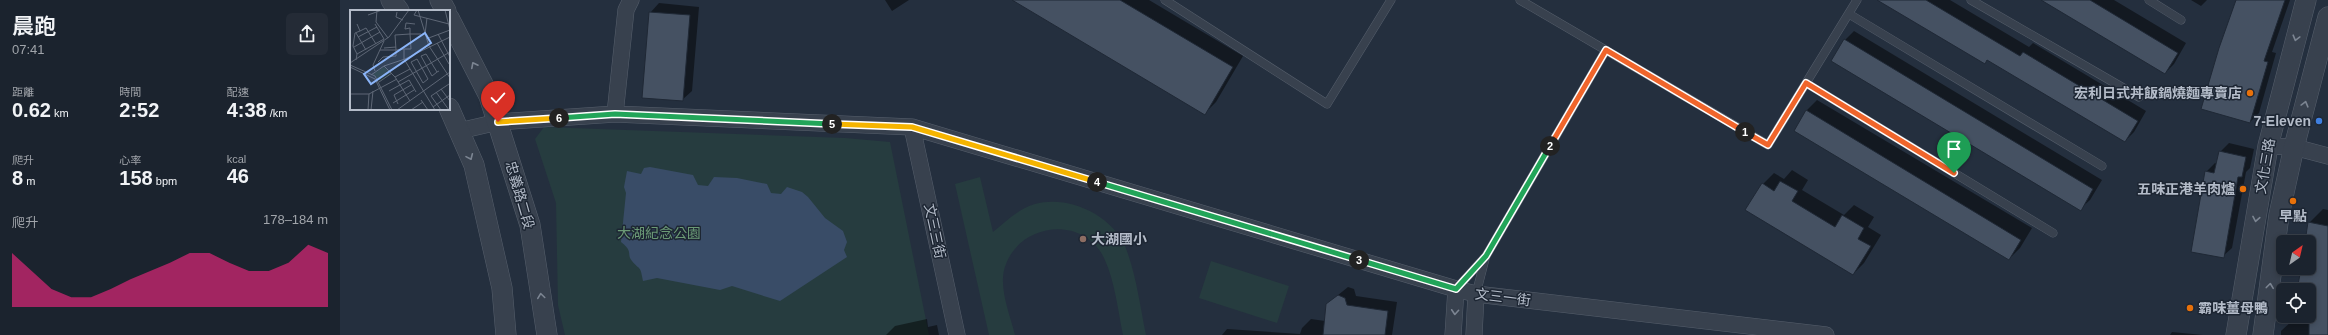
<!DOCTYPE html>
<html lang="zh-TW">
<meta charset="utf-8">
<style>
body{margin:0;font-family:Arial,"Noto Sans TC",sans-serif;background:#242b36;color:#f1f3f6;height:100vh;display:flex;flex-direction:column;font-size:15px;white-space:nowrap}
*{box-sizing:border-box;margin:0}
p{font-size:13px;color:#a0a4aa}
.icon{flex:none;width:22px;height:22px;fill:none;stroke:currentColor;stroke-width:2;stroke-linecap:round;stroke-linejoin:round}
.map{position:relative;flex:1;overflow:hidden}
.sheet{display:flex;flex-direction:column;background:#1b232e;width:340px}
.sheet>*{flex:none}
.needle{width:26px;rotate:34deg}
.controls{position:absolute;left:1936px;top:235px;display:grid;gap:8px}
.controls a{display:grid;place-items:center;width:40px;height:40px;border-radius:6px;background:#1b232e;box-shadow:0 2px 6px #0003,0 0 0 1px #39404a;font-size:20px}
.pin{position:absolute;display:grid;place-items:center;width:34px;height:34px;color:#fff;margin:-41px -17px;border-radius:50% 50% 50% 0;rotate:-45deg;box-shadow:0 0 4px #0007}
.pin .icon{rotate:45deg}
.km{position:absolute;width:20px;height:20px;margin:-10px;border-radius:50%;background:#222;color:#fff;font-size:11px;line-height:20px;text-align:center}
.round{display:grid;place-items:center;flex:none;width:42px;height:42px;border-radius:6px;background:#242b36}
.headline{display:flex;align-items:center;justify-content:space-between;height:68px;padding:0 12px}
h1{font-size:22px;font-weight:600;line-height:30px}
.figures{display:grid;grid-template-columns:repeat(3,1fr);gap:6px;height:68px;padding:4px 12px}
.figures div{display:grid;align-content:center}
.figures b{font-size:20px;font-weight:600}
.figures small{font-size:11px;font-weight:400}
.figures p{font-size:11px}
.chart{height:112px;padding:8px 12px}
.chart p{display:flex;justify-content:space-between}
.chart svg{width:100%;height:72px;margin-top:4px;fill:#db2777;opacity:.7}
main{display:flex;flex:1;min-height:0}
.map>svg:first-child{display:block}
.green{fill:#263c3f}
.water{fill:#394c67}
.shadow{fill:#0007}
.building{fill:#455162;stroke:#1f2835}
.lines{fill:none;stroke-linecap:round;stroke-linejoin:round}
.service-casing{stroke:#565f6c;stroke-width:9}
.minor-casing{stroke:#565f6c;stroke-width:17}
.tertiary-casing{stroke:#565f6c;stroke-width:21}
.service{stroke:#38414e;stroke-width:8}
.minor{stroke:#38414e;stroke-width:16}
.tertiary{stroke:#38414e;stroke-width:20}
.oneway{stroke:#7c8592}
.split-1-casing{stroke:#fff;stroke-width:8}
.split-2-casing{stroke:#fff;stroke-width:8}
.split-3-casing{stroke:#fff;stroke-width:8}
.split-4-casing{stroke:#fff;stroke-width:8}
.split-5-casing{stroke:#fff;stroke-width:8}
.split-6-casing{stroke:#fff;stroke-width:8}
.split-7-casing{stroke:#fff;stroke-width:8}
.split-1{stroke:#f0652b;stroke-width:5}
.split-2{stroke:#f0652b;stroke-width:5}
.split-3{stroke:#22a559;stroke-width:5}
.split-4{stroke:#22a559;stroke-width:5}
.split-5{stroke:#f5b400;stroke-width:5}
.split-6{stroke:#22a559;stroke-width:5}
.split-7{stroke:#f5b400;stroke-width:5}
.food-dot{fill:#e8710a;stroke:#1d2633;stroke-width:1.5}
.shop-dot{fill:#3f7fe0;stroke:#1d2633;stroke-width:1.5}
.education-dot{fill:#8d6e63;stroke:#1d2633;stroke-width:1.5}
.labels{text-anchor:middle;dominant-baseline:central;stroke-width:3;stroke-linejoin:round;paint-order:stroke}
.poi-label{font-size:14px;font-weight:bold;fill:#b4bcc9;stroke:#1d2633;text-anchor:end}
.street-label{font-size:14px;fill:#b4bcc9;stroke:#1d2633}
.park-label{font-size:14px;fill:#6b9a76;stroke:#1d2633}
.inset-road{fill:none;stroke:#5e6776;stroke-width:1}
.view{fill:#8ab4f8;fill-opacity:0.15;stroke:#8ab4f8;stroke-width:2}
.inset-edge{fill:none;stroke:#b4bcc9;stroke-width:2}
</style>
<main>
<section class="sheet">
<div class="headline"><div><h1>晨跑</h1><p>07:41</p></div><a class="round"><svg class="icon" aria-label="share" viewBox="0 0 24 24"><path d="M12 15V3M7 8l5-5 5 5M5 13v7h14v-7"/></svg></a></div>
<div class="figures">
<div><p>距離</p><b>0.62<small> km</small></b></div>
<div><p>時間</p><b>2:52</b></div>
<div><p>配速</p><b>4:38<small> /km</small></b></div>
</div>
<div class="figures">
<div><p>爬升</p><b>8<small> m</small></b></div>
<div><p>心率</p><b>158<small> bpm</small></b></div>
<div><p>kcal</p><b>46</b></div>
</div>
<div class="chart"><p><span>爬升</span>178–184 m</p>
<svg viewBox="0 0 160 44" preserveAspectRatio="none"><path d="M0 44V11L10 22L20 33L30 38L40 38L50 33L60 27L70 22L80 17L90 11L100 11L110 17L120 22L130 22L140 17L150 6L160 11V44z"/></svg>
</div>
</section>
<div class="map">
<svg width="1988" height="335" viewBox="0 0 1988 335">
<rect width="100%" height="100%" fill="#242f3e"/>
<path class="green" d="M204,127L505,138L550,142L589,335H225L218,305L216,203L195,139Z
M640,177L653,232C667,221 678,209 695,204C729,195 771,215 785,246C796,273 800,306 806,335H783C778,311 775,281 764,258C744,216 682,222 666,264C657,285 670,314 675,335H649L615,184Z
M871,261L949,286L937,323L859,298Z"/>
<path class="water" d="M310,167L353,175L358,185L368,186L374,177L397,178L427,184L431,193L441,194L447,187L462,192L468,197L485,218L503,231L507,242L504,250L507,257L440,301L392,286L380,290L317,278L303,281C300,264 300,271 292,261C286,254 294,252 281,242L286,193L284,187L287,171L301,174L304,168Z"/>
<path class="shadow" d="M545,0H569L552,11Z
M674,0H809L903,56L876,102L865,113Z
M1539,0H1610L1689,47L1693,43L1806,111L1794,132L1785,141L1648,59L1644,63Z
M1703,0H1774L1846,43L1834,64L1825,73Z
M1851,0H1867L1861,6Z
M1897,0H1950L1932,52L1936,53L1919,113L1910,122Z
M319,3L359,7L352,91L342,100L310,13Z
M1514,31L1762,180L1750,200L1740,209L1505,40Z
M1477,100L1692,228L1680,248L1669,259L1466,111Z
M1889,143L1914,149L1910,168L1906,172L1892,248L1883,256L1866,172L1875,163L1877,164L1880,152Z
M1452,170L1468,180L1462,190L1504,215L1514,205L1534,217L1528,227L1541,235L1524,263L1513,274L1423,184L1434,173L1444,179Z
M1983,209L1988,210V335H1941V331L1953,320V316H1969V290H1958L1961,268H1969V242H1966L1969,223Z
M1008,287L1014,289L1016,296L1057,302L1052,335H882L887,329L960,334L962,328L971,319L985,321L987,304Z
M587,319L588,327L597,325L599,335H546L555,326Z
M1832,332L1863,335H1830Z"/>
<path class="building" d="M672,0H780L893,67L865,115Z
M1537,0H1586L1680,56L1683,52L1798,121L1785,142L1647,60L1645,64Z
M1701,0H1750L1838,53L1825,74Z
M1896,0H1945L1924,61L1928,62L1910,123L1861,109L1879,48Z
M309,12L350,15L343,101L302,98Z
M1504,39L1753,189L1741,211L1491,61Z
M1466,110L1681,240L1669,260L1454,131Z
M1879,151L1906,157L1902,177H1898L1884,258L1851,252L1865,171L1874,173Z
M1440,181L1458,191L1452,201L1495,227L1502,215L1524,228L1518,239L1531,246L1513,275L1405,210L1422,183L1434,191Z
M1968,222L1988,226V335H1969V290H1957L1960,274L1969,275V242H1965Z
M998,295L1005,298L1007,305L1048,311L1045,335H983L986,304Z"/>
<g class="lines">
<defs>
<path id="service" d="M825,0L987,104L1051,0
M1180,0L1428,145L1517,0
M1631,0L1799,97
M1809,0L1841,20
M1509,14L1762,166
M1466,83L1713,233
M1116,289L1146,256L1266,50
M1136,294L1145,259"/>
<path id="minor" d="M275,114L286,10L291,0
M572,127L617,335
M119,131L158,122L275,114L572,127L1116,289L1136,294L1486,335
M1928,146L1954,147L1988,156
M1113,335L1116,289
M1134,335L1136,294"/>
<path id="tertiary" d="M51,0L59,11
M100,0L106,11
M109,18L149,96L190,225L207,335
M109,108L134,165L162,288L166,335
M1896,335L1928,146L1966,0
M1923,335L1939,215L1954,147L1988,17"/>
</defs>
<use href="#service" class="service-casing"/>
<use href="#minor" class="minor-casing"/>
<use href="#tertiary" class="tertiary-casing"/>
<use href="#service" class="service"/>
<use href="#minor" class="minor"/>
<use href="#tertiary" class="tertiary"/>
</g>
<defs><path id="oneway-chevron" d="M-2-3.5L2.5 0L-2 3.5" fill="none" stroke-width="1.6" stroke-linecap="round" stroke-linejoin="round"/></defs>
<g class="oneway">
<use href="#oneway-chevron" transform="translate(1956 38) rotate(105)"/>
<use href="#oneway-chevron" transform="translate(134 65) rotate(-117)"/>
<use href="#oneway-chevron" transform="translate(1965 104) rotate(-75)"/>
<use href="#oneway-chevron" transform="translate(130 157) rotate(66)"/>
<use href="#oneway-chevron" transform="translate(1916 219) rotate(100)"/>
<use href="#oneway-chevron" transform="translate(1930 286) rotate(-83)"/>
<use href="#oneway-chevron" transform="translate(201 296) rotate(-98)"/>
<use href="#oneway-chevron" transform="translate(1115 312) rotate(94)"/>
</g>
<g class="lines">
<defs>
<path id="split-1" d="M1405,132L1428,145L1466,83L1614,173"/>
<path id="split-2" d="M1210,146L1266,50L1405,132"/>
<path id="split-3" d="M1019,260L1116,289L1146,256L1210,146"/>
<path id="split-4" d="M757,182L1019,260"/>
<path id="split-5" d="M492,124L572,127L757,182"/>
<path id="split-6" d="M219,118L275,114L492,124"/>
<path id="split-7" d="M158,122L219,118"/>
</defs>
<use href="#split-1" class="split-1-casing"/>
<use href="#split-2" class="split-2-casing"/>
<use href="#split-3" class="split-3-casing"/>
<use href="#split-4" class="split-4-casing"/>
<use href="#split-5" class="split-5-casing"/>
<use href="#split-6" class="split-6-casing"/>
<use href="#split-7" class="split-7-casing"/>
<use href="#split-1" class="split-1"/>
<use href="#split-2" class="split-2"/>
<use href="#split-3" class="split-3"/>
<use href="#split-4" class="split-4"/>
<use href="#split-5" class="split-5"/>
<use href="#split-6" class="split-6"/>
<use href="#split-7" class="split-7"/>
</g>
<g class="food-dot">
<circle cx="1910" cy="93" r="4"/>
<circle cx="1903" cy="189" r="4"/>
<circle cx="1953" cy="201" r="4"/>
<circle cx="1850" cy="308" r="4"/>
</g>
<circle class="shop-dot" cx="1979" cy="121" r="4"/>
<circle class="education-dot" cx="743" cy="239" r="4"/>
<g class="labels">
<g class="poi-label">
<text x="1902" y="93">宏利日式丼飯鍋燒麵專賣店</text>
<text x="1971" y="121">7-Eleven</text>
<text x="1895" y="189">五味正港羊肉爐</text>
<text x="1953" y="216" text-anchor="middle">早點</text>
<text x="751" y="239" text-anchor="start">大湖國小</text>
<text x="1858" y="308" text-anchor="start">霸味薑母鴨</text>
</g>
<g class="street-label">
<text transform="translate(1925 166) rotate(-80)">文化三路</text>
<text transform="translate(180 195) rotate(74)">忠義路二段</text>
<text transform="translate(595 231) rotate(78)">文三三街</text>
<text transform="translate(1163 297) rotate(7)">文三一街</text>
</g>
<g class="park-label">
<text x="319" y="233">大湖紀念公園</text>
</g>
</g>
<g transform="translate(10 10)">
<rect width="100" height="100" fill="#242f3e"/>
<path d="M34,57L41,64L30,71L23,64Z" fill="#263c3f"/>
<path class="inset-road" d="M27,0L26,12L38,28M67,0L64,5L99,14M68,0L79,36L100,68M95,0L100,20M47,2L46,7L53,10M18,5L32,0M65,14L56,13L55,19L60,18V24H71M10,21L16,18L26,34M6,23L16,40M75,24L77,8M88,24L100,47M8,27L27,17M76,29L100,20M87,33L99,54M4,37L30,22M34,38L46,37M54,39L46,40L45,25L60,24L61,39H54V49L85,100M7,44L34,29L25,14M67,49L78,69L73,73L61,52ZM6,50L7,44L3,36L5,23L10,21L7,14M28,52L33,47L46,46V40H30M0,53L39,27L59,0M0,55L25,66L42,100M34,56L45,67L60,91M0,57L25,69L40,100M25,61L23,55L34,31M87,62L76,44L71,46L82,66L87,62L89,61M21,65L34,56L55,49L100,27M45,67L60,59M29,72L42,63M48,72L100,42M91,79L100,91M39,81L59,70L66,82M86,82L99,100M0,84H19M19,84L47,69M71,90L78,100M43,93L64,80M48,94L44,85L61,75M83,97L100,85M18,100L19,84M21,100L23,81M47,100L100,62M61,100L73,92M91,100L81,86L99,74"/>
<path class="view" d="M75,23L81,33L21,74L14,64Z"/>
<rect width="100" height="100" class="inset-edge"/>
</g>
</svg>
<div class="controls">
<a><svg class="needle" viewBox="-14 -14 28 28"><path d="M0-13l5 13h-10z" fill="#e53935"/><path d="M0 13l5-13h-10z" fill="#a0a4aa"/></svg></a>
<a><svg class="icon" aria-label="locate" viewBox="0 0 24 24"><circle cx="12" cy="12" r="6"/><path d="M12 2v4M12 18v4M2 12h4M18 12h4"/></svg></a>
</div>
<div class="pin" style="left:1614px;top:173px;background:#1e9e55"><svg class="icon" aria-label="arrive" viewBox="0 0 24 24"><path d="M6 21V4h12l-3 4 3 4H6"/></svg></div>
<div class="pin" style="left:158px;top:122px;background:#d93025"><svg class="icon" aria-label="check" viewBox="0 0 24 24"><path d="M5 12l5 5 9-10"/></svg></div>
<b class="km" style="left:1405px;top:132px">1</b>
<b class="km" style="left:1210px;top:146px">2</b>
<b class="km" style="left:1019px;top:260px">3</b>
<b class="km" style="left:757px;top:182px">4</b>
<b class="km" style="left:492px;top:124px">5</b>
<b class="km" style="left:219px;top:118px">6</b>
</div>
</main>
